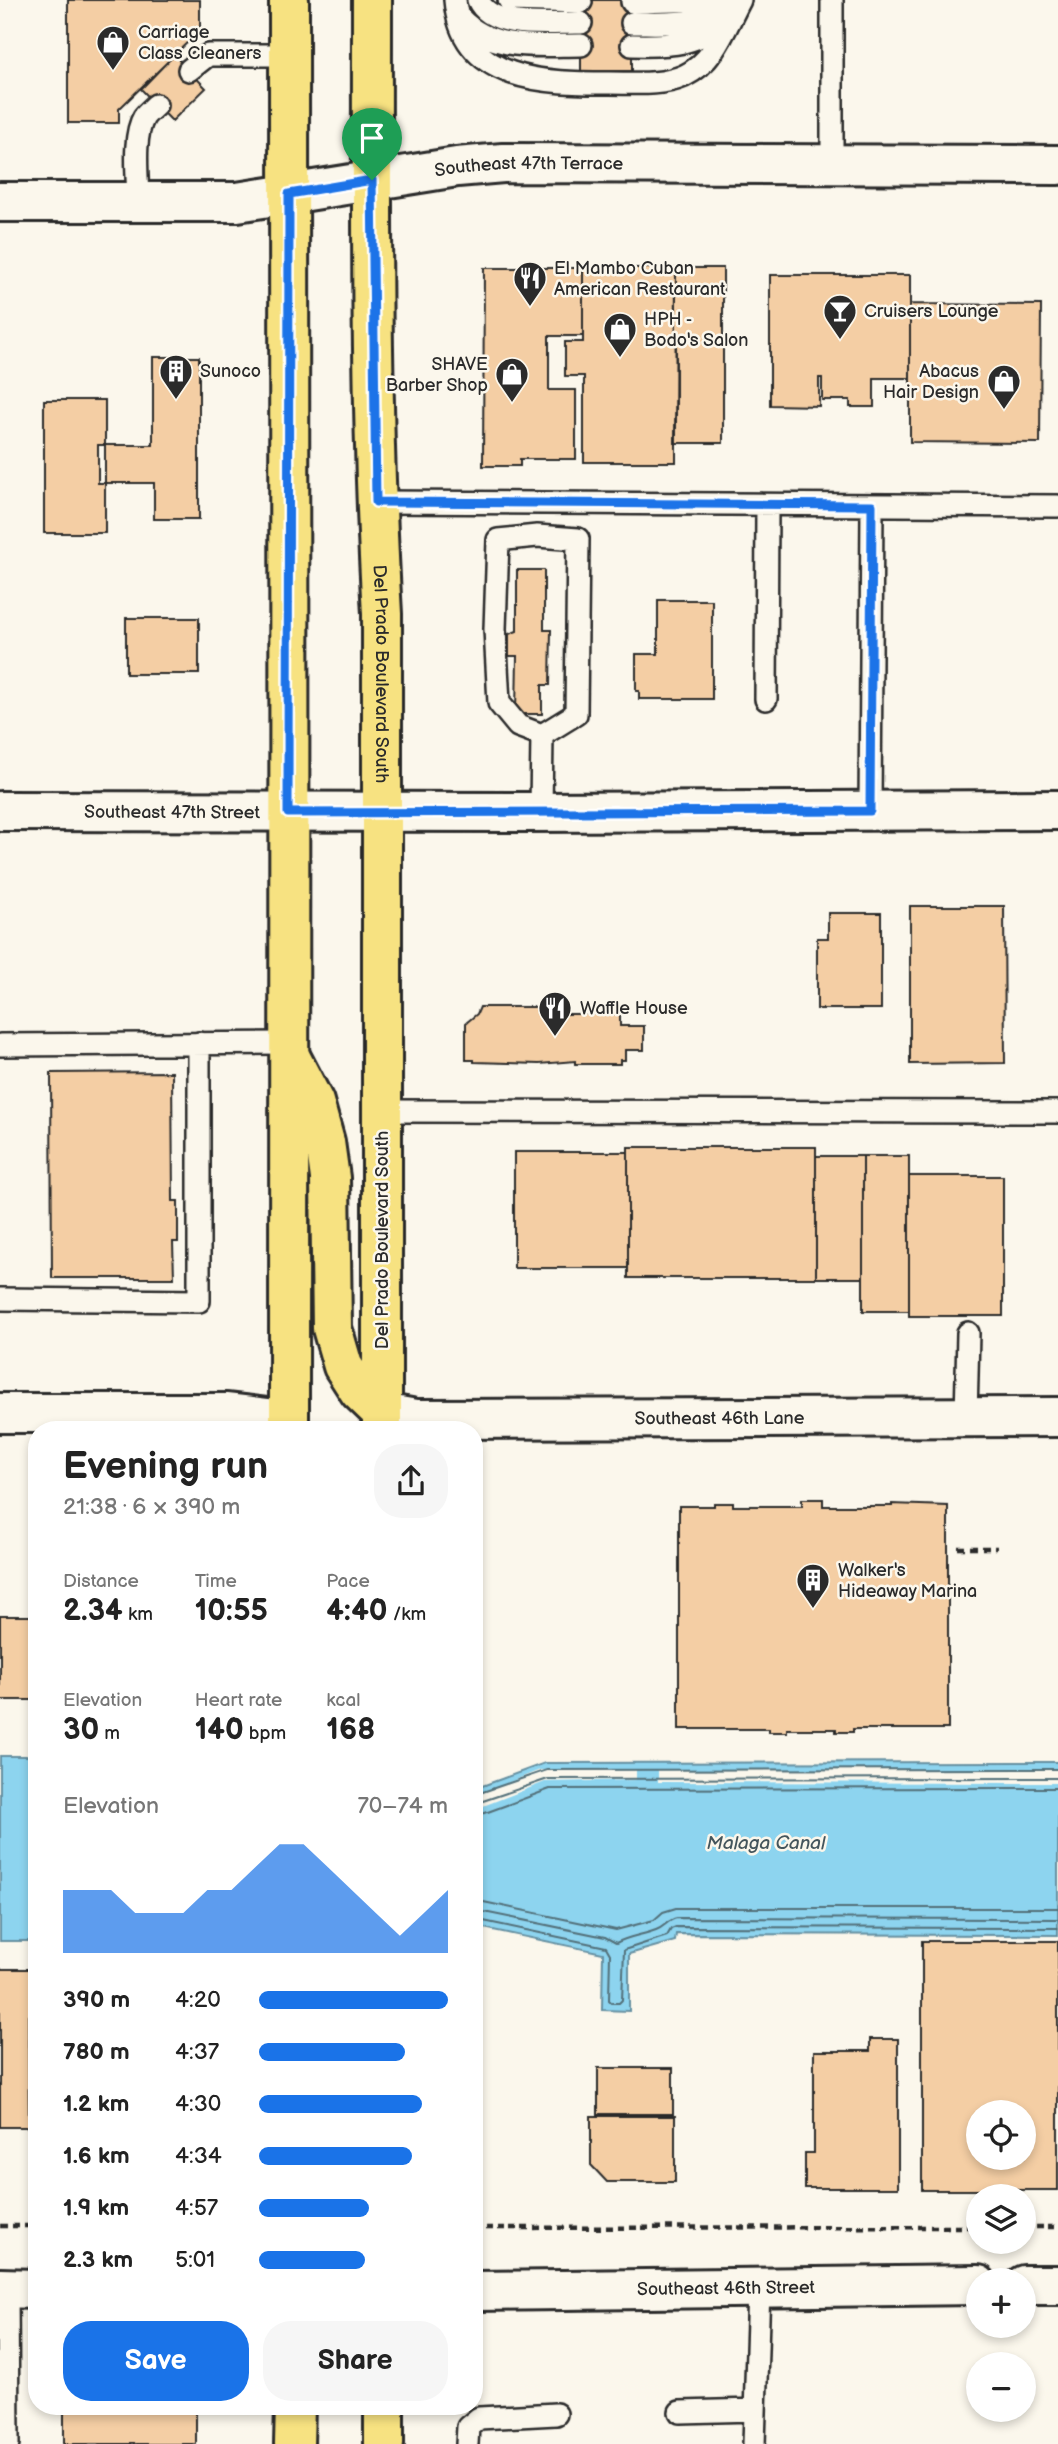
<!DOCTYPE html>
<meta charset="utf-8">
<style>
body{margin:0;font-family:"Balsamiq Sans",sans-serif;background:#f6f6f6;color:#222;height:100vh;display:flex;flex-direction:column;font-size:26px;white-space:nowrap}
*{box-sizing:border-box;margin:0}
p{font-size:23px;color:#767676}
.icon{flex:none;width:38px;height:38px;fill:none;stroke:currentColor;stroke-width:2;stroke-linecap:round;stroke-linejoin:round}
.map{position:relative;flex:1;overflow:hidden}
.details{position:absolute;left:28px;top:1421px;width:455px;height:994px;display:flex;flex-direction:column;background:#fff;border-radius:28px;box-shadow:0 4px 10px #0003}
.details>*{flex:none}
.fabs{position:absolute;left:966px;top:2100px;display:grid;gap:14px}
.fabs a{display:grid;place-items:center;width:70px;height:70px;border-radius:50%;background:#fff;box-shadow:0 4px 10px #0003;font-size:35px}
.pin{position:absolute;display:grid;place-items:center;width:60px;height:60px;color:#fff;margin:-72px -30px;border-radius:50% 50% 50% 0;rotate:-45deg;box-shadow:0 0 7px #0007}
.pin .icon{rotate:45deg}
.round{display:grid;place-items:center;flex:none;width:74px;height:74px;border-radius:28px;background:#f6f6f6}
.headline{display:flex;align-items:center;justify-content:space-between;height:119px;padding:0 35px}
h1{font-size:38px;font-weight:800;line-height:52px}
.figures{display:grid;grid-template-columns:repeat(3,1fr);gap:10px;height:119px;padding:7px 35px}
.figures div{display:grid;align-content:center}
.figures b{font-size:30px;font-weight:800}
.figures small{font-size:19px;font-weight:400}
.figures p{font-size:19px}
.chart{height:196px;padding:14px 35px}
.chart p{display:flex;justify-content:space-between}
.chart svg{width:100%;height:126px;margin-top:7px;fill:#1a73e8;opacity:.7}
.action{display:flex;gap:14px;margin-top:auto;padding:14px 35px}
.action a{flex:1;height:80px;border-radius:28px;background:#1a73e8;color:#fff;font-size:28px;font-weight:800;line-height:80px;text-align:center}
.action a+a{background:#f6f6f6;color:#222}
ul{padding:0 35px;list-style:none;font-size:23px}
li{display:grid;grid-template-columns:112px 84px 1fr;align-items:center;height:52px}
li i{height:18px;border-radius:9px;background:#1a73e8}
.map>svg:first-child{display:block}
.water{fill:#8dd4ef;stroke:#6690a1;stroke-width:2}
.pier{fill:#fbf7ec}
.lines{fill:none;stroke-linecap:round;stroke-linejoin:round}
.shore{stroke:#526f79;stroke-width:2}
.building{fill:#f4cea4;stroke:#2b2b2b;stroke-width:2;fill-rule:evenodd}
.lane-casing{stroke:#2b2b2b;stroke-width:26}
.street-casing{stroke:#2b2b2b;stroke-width:44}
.secondary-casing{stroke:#2b2b2b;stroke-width:44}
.primary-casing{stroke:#2b2b2b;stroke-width:44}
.path{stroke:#2b2b2b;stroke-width:4.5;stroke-dasharray:7 5;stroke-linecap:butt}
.lane{stroke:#fbf7ec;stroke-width:21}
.street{stroke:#fbf7ec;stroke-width:38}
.secondary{stroke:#fbf7ec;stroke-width:38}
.primary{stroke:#f7e281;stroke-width:38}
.route-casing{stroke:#fff;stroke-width:14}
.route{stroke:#1a73e8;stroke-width:9}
.labels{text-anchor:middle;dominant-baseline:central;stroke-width:5;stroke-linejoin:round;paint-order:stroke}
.poi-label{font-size:18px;fill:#2b2b2b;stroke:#fbf7ec;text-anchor:start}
.street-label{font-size:18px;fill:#2b2b2b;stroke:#fbf7ec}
.water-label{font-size:19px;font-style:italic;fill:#44555c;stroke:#fbf7ec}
</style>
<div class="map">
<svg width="1058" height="2444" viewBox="0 0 1058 2444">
<rect width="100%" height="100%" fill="#fbf7ec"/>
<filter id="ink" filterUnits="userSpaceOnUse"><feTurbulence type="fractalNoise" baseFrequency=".0143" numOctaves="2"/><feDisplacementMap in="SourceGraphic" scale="14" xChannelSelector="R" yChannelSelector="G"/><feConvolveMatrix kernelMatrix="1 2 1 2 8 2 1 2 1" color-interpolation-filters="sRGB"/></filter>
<g filter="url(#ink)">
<path class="water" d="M0,1756H37V1941H0Z
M1058,1762V1935L676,1934L675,1941L629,1954V2011L602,2010L603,1953L474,1926V1789L545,1763Z"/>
<path class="pier" d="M636,1769V1780L545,1782L478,1808L474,1799V1796L540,1770Z
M658,1769L1058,1770V1783L658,1782Z"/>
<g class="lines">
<path class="shore" d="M474,1795L547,1770L1058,1769
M474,1804L548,1779L1058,1778
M474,1815L485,1813L550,1789L1058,1788
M474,1900L616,1930L654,1920L663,1912L676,1908H1058
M474,1910L605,1937L616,1943C629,1936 643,1935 656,1930C665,1927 667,1920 677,1918L1058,1919
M474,1919L606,1947L610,1954L609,2000L612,2003H619L622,2000L624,1950L667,1936L671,1929L676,1927L1058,1928"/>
</g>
<path class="building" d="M68,0H200V36H194L119,109V123H68Z
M581,0H632V71H581Z
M174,55L206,88L172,121L141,89Z
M484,268H583V336H549V390H576V459H520V466H483Z
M583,268H676V462H584V376H565V342H583Z
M676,268H723V443H675Z
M770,275H910V378H874V407H850V400H822V378H819V406L770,405Z
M910,304L1041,305L1040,443L910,442Z
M153,357H199V519H154V483H98V445H153Z
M44,400H105V533H44Z
M517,570H544V630H551L550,685H542V714H516L517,656H509V634L517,631Z
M658,600H712V699H639V691H636V654H658Z
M126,618H199V674H126Z
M910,906H1004L1005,1063L910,1064Z
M828,913H881V1009H817V938H828Z
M480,1007H562V1014H620V1026H644V1050H625V1060H620V1064H575V1061L539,1064L474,1062V1060H466V1023L477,1014Z
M172,1072L173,1201H178V1242H173L174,1278H52L51,1073Z
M628,1147H816V1278H628Z
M514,1152H628V1268H514Z
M816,1156H863V1278H816Z
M863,1156H909V1311H863Z
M909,1176H1003V1316H909Z
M802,1499H823V1506H892V1504L948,1506V1729H853V1732H836V1729H787V1732H769V1729H679V1506H714V1503H733V1506H802Z
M0,1616H37V1700H0Z
M922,1941H1058V2190H922ZM978,2112H1024V2158H978Z
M0,1969H37V2016H28L29,2127H0Z
M870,2039H898V2188H805V2153H814V2051H870Z
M598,2068H673V2114H598Z
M591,2116H675V2182H607L591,2165Z
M64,2406H196V2444H64Z"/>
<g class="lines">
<defs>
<path id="lane" d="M455,0C462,83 546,83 610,83C634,83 661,86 684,76C715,61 725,28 740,0
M478,0C492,31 552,22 581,23
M509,0L581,2
M832,0V164
M632,2L716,0
M460,18C491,52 539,45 581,45
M632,23C670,23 707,27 737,2
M632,45C671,46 698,45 728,18
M189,70L208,55H289
M138,202C138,180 132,137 144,117C147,113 152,109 156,105
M376,502L1058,506
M537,536L578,539L576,714L542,735L518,726L499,703L495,629L498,540Z
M766,699L767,505
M541,811L542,735
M870,811L872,505
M0,1045L288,1043
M382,1111L1058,1112
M0,1299L199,1301V1043
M966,1417L968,1333
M7,2288L8,2444
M680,2412L755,2410
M467,2444L468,2427L479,2418L556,2414
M754,2444L759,2288"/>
<g id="street">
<path d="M0,202H237L289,194"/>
<path id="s1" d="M0,811C353,814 705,811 1058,810"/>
<path d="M0,1413H227L268,1418L289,1429"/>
<path id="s2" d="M382,1413L416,1419L1058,1417"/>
<path d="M1024,2285H1058"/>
<path d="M0,2288L37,2289"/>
<path id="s3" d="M474,2291L978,2285"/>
</g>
<g id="secondary">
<path id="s4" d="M289,194L457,167L503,163L1058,165"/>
</g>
<g id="primary">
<path d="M289,0C291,477 288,953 289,1430"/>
<path id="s5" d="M372,0C372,205 370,410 382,614V1430"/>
<path d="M291,1058L314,1102L325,1142L330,1178L332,1328L343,1366L359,1391L382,1413"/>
<path d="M384,2406V2444"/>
<path d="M294,2444L295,2406"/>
</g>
</defs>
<use href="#lane" class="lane-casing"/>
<use href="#street" class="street-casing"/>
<use href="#secondary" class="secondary-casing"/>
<use href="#primary" class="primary-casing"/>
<path class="path" d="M958,1548H997
M0,2226H37
M1024,2227H1058
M474,2228L978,2227"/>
<use href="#lane" class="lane"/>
<use href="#street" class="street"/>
<use href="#secondary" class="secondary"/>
<use href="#primary" class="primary"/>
</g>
</g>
<g class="lines" filter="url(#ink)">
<defs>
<path id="route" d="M372,180L376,502L872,505L870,811L288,813L289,194Z"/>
</defs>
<use href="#route" class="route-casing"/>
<use href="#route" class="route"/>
</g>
<defs>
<symbol id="shop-pin" viewBox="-11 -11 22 30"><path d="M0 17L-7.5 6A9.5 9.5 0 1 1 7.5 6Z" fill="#2b2b2b" stroke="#fbf7ec"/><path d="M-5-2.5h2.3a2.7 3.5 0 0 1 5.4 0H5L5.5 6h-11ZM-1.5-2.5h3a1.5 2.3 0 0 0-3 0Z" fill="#fff"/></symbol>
<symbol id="restaurant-pin" viewBox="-11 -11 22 30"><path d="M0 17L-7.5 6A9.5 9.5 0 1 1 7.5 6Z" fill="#2b2b2b" stroke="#fbf7ec"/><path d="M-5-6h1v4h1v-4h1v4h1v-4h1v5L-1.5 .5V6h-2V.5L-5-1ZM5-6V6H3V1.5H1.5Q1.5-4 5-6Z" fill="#fff"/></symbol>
<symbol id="bar-pin" viewBox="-11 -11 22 30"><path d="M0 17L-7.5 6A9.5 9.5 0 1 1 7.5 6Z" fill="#2b2b2b" stroke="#fbf7ec"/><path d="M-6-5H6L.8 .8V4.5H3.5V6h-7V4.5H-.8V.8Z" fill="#fff"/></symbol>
<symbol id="building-pin" viewBox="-11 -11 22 30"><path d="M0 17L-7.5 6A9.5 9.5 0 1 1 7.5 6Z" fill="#2b2b2b" stroke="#fbf7ec"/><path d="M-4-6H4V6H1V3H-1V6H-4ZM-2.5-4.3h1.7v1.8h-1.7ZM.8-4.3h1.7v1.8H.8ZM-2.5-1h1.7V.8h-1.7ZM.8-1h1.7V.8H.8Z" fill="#fff"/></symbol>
</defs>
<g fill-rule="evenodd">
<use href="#shop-pin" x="94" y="23" width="38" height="52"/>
<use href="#restaurant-pin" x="511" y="259" width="38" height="52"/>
<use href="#bar-pin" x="821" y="292" width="38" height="52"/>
<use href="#shop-pin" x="601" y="310" width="38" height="52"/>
<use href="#building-pin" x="157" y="352" width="38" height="52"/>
<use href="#shop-pin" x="493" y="355" width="38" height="52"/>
<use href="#shop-pin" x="985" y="362" width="38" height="52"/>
<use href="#restaurant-pin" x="536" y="989" width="38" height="52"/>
<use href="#building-pin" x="794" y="1561" width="38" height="52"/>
</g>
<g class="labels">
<g class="poi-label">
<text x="138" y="32">Carriage<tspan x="138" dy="21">Class Cleaners</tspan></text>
<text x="554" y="268">El Mambo Cuban<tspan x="554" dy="21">American Restaurant</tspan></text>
<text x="864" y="311">Cruisers Lounge</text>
<text x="644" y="319">HPH -<tspan x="644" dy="21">Bodo's Salon</tspan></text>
<text x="488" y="364" text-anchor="end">SHAVE<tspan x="488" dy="21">Barber Shop</tspan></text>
<text x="200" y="371">Sunoco</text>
<text x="979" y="371" text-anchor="end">Abacus<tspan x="979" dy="21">Hair Design</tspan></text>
<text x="580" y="1008">Waffle House</text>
<text x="838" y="1570">Walker's<tspan x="838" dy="21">Hideaway Marina</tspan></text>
</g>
<g class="street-label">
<text stroke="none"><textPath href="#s4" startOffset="242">Southeast 47th Terrace</textPath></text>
<text stroke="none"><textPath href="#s5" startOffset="674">Del Prado Boulevard South</textPath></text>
<text stroke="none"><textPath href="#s1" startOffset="172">Southeast 47th Street</textPath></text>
<text transform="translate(382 1240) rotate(-90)">Del Prado Boulevard South</text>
<text stroke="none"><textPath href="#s2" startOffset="338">Southeast 46th Lane</textPath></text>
<text stroke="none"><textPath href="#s3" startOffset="252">Southeast 46th Street</textPath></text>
</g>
<g class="water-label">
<text x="766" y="1843">Malaga Canal</text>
</g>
</g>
</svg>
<div class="fabs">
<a><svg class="icon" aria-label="locate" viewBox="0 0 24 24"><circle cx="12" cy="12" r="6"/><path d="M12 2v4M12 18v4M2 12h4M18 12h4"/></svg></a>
<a><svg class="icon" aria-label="layers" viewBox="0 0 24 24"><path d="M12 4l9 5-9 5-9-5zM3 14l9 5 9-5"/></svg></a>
<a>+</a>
<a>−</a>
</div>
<div class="pin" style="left:372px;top:180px;background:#1e9e55"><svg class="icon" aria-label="arrive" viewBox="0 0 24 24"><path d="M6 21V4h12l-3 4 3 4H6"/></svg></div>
<section class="details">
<div class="headline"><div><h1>Evening run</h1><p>21:38 · 6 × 390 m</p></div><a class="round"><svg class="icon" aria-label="share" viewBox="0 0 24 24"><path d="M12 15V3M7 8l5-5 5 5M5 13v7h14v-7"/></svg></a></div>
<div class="figures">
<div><p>Distance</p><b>2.34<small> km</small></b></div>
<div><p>Time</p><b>10:55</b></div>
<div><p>Pace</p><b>4:40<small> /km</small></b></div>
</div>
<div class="figures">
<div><p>Elevation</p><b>30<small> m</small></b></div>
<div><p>Heart rate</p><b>140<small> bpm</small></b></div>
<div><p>kcal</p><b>168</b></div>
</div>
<div class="chart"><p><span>Elevation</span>70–74 m</p>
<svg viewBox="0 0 160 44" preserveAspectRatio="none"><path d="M0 44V22L10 22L20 22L30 30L40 30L50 30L60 22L70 22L80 14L90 6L100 6L110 14L120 22L130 30L140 38L150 30L160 22V44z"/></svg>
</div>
<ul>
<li><b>390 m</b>4:20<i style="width:100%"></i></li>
<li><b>780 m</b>4:37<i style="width:77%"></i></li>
<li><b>1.2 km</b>4:30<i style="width:86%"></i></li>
<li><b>1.6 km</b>4:34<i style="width:81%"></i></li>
<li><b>1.9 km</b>4:57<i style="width:58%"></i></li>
<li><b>2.3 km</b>5:01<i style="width:56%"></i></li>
</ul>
<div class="action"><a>Save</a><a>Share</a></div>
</section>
</div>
